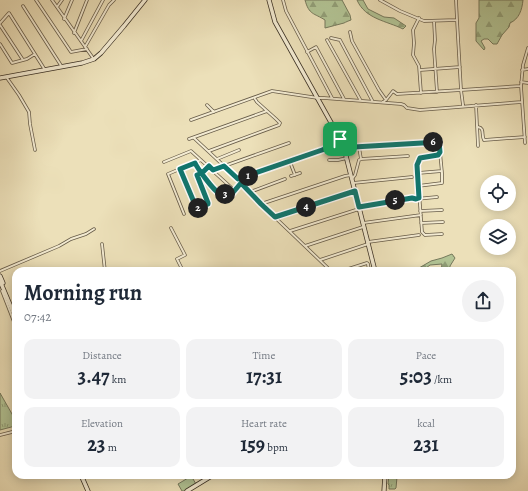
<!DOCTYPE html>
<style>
body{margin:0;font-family:Alegreya,serif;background:#f2f2f3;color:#1f2937;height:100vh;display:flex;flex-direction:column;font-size:15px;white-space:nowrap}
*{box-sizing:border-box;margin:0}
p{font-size:13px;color:#747a83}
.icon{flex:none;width:22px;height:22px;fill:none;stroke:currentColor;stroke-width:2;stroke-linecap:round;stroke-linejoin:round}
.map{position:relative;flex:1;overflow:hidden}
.panel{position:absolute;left:12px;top:267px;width:504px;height:212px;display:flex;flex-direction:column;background:#fff;border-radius:12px;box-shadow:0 2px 10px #0003}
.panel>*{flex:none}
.fabs{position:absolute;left:480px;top:175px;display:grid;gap:8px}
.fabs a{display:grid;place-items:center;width:36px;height:36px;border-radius:50%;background:#fff;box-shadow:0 2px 10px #0003;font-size:20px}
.pin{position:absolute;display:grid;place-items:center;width:34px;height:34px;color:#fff;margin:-17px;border-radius:8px;box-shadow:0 2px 6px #0006}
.km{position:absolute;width:20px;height:20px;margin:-10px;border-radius:50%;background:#222;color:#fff;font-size:11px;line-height:20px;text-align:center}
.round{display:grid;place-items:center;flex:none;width:42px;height:42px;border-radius:21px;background:#f2f2f3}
.overview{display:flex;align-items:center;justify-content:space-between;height:68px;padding:0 12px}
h1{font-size:22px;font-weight:600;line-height:30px}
.stats{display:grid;grid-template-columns:repeat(3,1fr);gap:6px;height:68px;padding:4px 12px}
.stats div{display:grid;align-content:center;border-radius:10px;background:#f2f2f3;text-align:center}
.stats b{font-size:20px;font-weight:600}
.stats small{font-size:11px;font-weight:400}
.stats p{font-size:11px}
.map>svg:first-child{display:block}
.grass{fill:url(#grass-tufts);stroke:#76795c}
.forest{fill:url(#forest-firs);stroke:#76795c}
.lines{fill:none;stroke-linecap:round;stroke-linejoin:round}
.street-casing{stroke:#665b48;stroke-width:3.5}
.secondary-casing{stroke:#392f23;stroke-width:5}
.street{stroke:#f3ebd2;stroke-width:2}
.secondary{stroke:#f3ebd2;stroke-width:3.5}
.route-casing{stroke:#fff;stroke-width:8}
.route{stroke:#0f766e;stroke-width:5}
</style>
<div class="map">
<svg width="528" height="491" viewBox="0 0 528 491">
<defs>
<pattern id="grass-tufts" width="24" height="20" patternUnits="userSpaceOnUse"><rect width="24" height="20" fill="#b2c394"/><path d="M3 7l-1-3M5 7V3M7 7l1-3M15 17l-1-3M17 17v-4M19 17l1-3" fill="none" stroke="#929f78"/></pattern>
<pattern id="forest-firs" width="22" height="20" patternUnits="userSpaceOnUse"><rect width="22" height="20" fill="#b2c394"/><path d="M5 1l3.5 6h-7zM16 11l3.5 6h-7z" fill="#929f78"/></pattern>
</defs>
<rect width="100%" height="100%" fill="#ece0b9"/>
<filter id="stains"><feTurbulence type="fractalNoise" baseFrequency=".005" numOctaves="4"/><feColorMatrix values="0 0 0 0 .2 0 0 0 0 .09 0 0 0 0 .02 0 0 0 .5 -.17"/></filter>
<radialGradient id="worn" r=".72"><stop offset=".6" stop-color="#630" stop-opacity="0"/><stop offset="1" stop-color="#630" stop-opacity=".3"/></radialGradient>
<path class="grass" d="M0,393L16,421L15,424V426L0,430Z
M193,475H199L193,479L196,484L185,491H182L178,484Z
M389,475H396L397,477L396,488L395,489H389V485L388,484Z"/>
<path class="forest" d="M305,0H342L350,15L351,20C348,21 346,22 344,23C338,25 331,26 325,28V20C314,13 309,15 305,0Z
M357,0H363L368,9L384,17L394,18L406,26L403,29C387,21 365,19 357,0Z
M479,0H523C522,10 519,19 510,23L509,27L502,35L497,44H493L488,39H484L481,41L485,48L484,50L476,41V23L479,18Z
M452,254L455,258L450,266V271H441L442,264L430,265L422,271H399L419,268L431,261L442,258Z"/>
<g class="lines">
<defs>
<path id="street" d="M36,0L71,52L87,49
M52,0L93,58
M283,0L286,11L332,98
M380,0L400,11L424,21L457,20L461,90L521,86L523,65L528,48
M456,0L457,20
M23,6L62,67
M57,7L62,0
M419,18L413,30L414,43L413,55L419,66L421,93
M64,19L72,0
M434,21L435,40L434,49L437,92
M0,23L9,13L45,70
M0,25L23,60
M350,32L352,41L379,90L386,100
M74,33L87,0
M331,38L340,40L373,102
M327,40L361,101
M81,41L103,0
M0,44L12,63L27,59L35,54
M85,47L109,5L114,0
M307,52L316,47L344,99
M420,70L460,67
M522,70L528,69
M7,78L19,95L29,112L30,124L35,150
M521,82L528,83
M521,86L525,143
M383,102L386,100L393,91L397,94L461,90L463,105
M207,105L214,112
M476,105L478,146
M191,120L272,91L318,98H324L401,104L404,105L407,108L420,110L522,102
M478,127C485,128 481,135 484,140L525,137
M194,138L238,179L261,204L331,271
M189,139L267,111
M340,139L343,138L346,139L350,146L354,147L439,142L440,152L438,155L435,156L420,158L417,165L422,232L425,235L442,234
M359,147L361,159
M209,151L279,125L280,123L276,119L257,102L255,99
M217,159L239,150
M329,160H338L347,158
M164,162L191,151L235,191
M290,162L295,175
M195,163L200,171L216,191L220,194H227L230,196L241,183
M181,169L197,207H198L208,203L197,175L201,173L209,166
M213,170L289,143
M418,173L442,171
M291,176L300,173
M238,179L322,150L342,142
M352,179L355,175L359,160L361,159L408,156
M353,183L412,177
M418,186L442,183V173L440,152
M250,192L285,179
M261,204L345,176L351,175
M359,207L412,198L416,199L437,197
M420,211L442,210
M184,214L168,174L201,160
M275,217L355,191
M363,223L421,215
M421,223L443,222
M171,228L185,255L177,259L183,271
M290,231L359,209
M368,242L419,235
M102,244L105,271
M305,246L363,227
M320,260L368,244
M0,271L59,246L71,239L86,234L94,229
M342,271L367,263L368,264L369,271
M2,291L16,327
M0,435L16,431"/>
<path id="secondary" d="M269,0L275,22L343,144L375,271
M0,78L82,63L94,59L101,53L124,26L145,0
M0,276L3,283
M0,281L16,319
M81,475L88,491
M187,491L213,475
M384,491L385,475"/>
</defs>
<use href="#street" class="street-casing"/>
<use href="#secondary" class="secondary-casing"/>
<use href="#street" class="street"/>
<use href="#secondary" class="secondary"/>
</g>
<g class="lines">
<defs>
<path id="route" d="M340,139L342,142L322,150L238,179L224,166L213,170L209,166L202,173L197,175L208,203V204L198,208L196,207L180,169L195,163C198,169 213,190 219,193C222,195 226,194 230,196L241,183L261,204L275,217L355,191L359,207L412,198L416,199L419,198L417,165L420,158L438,155L440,152L439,142L354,147L350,146L346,139L343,138L340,139"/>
</defs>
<use href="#route" class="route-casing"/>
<use href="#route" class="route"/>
</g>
<rect width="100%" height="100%" filter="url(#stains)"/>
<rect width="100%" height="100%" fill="url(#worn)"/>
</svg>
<div class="fabs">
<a><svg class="icon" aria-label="locate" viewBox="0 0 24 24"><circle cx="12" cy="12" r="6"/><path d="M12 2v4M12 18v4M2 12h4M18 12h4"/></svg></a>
<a><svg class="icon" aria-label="layers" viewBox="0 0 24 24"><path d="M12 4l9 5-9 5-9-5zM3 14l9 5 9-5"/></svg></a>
</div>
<div class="pin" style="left:340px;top:139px;background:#1e9e55"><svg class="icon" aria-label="arrive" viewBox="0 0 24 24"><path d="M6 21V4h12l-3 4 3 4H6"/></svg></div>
<b class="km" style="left:248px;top:176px">1</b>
<b class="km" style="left:198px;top:208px">2</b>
<b class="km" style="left:225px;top:194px">3</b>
<b class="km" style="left:306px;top:207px">4</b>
<b class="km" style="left:395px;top:200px">5</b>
<b class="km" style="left:433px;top:142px">6</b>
<section class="panel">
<div class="overview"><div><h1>Morning run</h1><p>07:42</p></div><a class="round"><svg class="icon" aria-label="share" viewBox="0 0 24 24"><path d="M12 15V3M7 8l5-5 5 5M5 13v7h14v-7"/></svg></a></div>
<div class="stats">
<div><p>Distance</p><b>3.47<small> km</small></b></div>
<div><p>Time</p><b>17:31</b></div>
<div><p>Pace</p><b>5:03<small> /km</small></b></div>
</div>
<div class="stats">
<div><p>Elevation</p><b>23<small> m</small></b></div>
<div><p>Heart rate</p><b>159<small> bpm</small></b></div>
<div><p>kcal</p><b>231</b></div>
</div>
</section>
</div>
